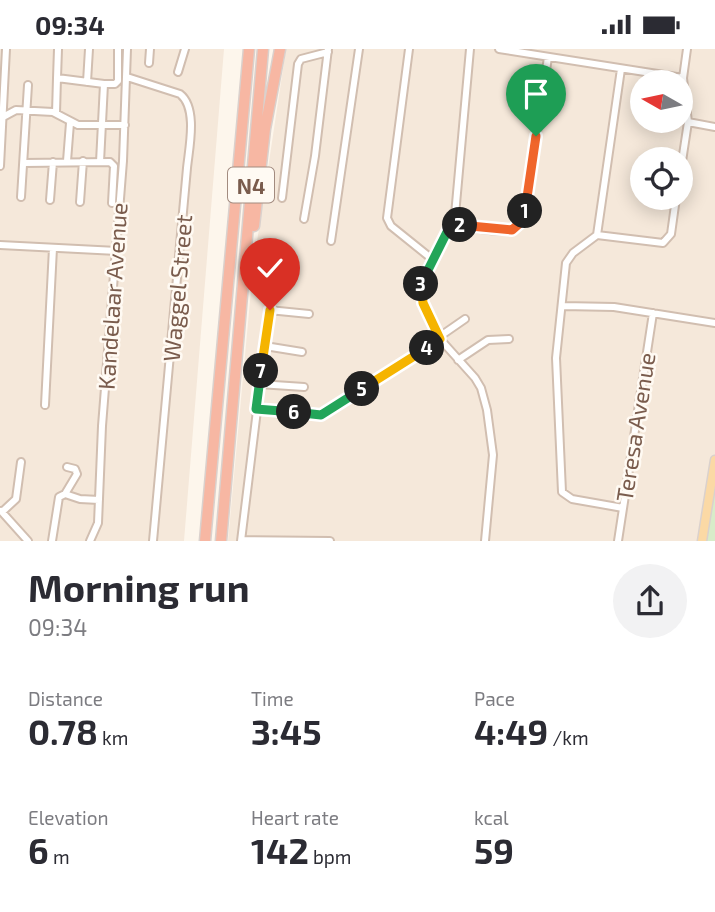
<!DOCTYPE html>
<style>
body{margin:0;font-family:"Exo 2",sans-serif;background:#f2f2f3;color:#2b2b33;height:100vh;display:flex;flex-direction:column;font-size:26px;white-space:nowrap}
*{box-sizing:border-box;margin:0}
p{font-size:23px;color:#7c7c81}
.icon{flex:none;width:38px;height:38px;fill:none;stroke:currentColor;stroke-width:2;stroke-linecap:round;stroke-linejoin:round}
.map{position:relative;height:492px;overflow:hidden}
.drawer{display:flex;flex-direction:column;background:#fff;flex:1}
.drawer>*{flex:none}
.needle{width:46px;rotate:279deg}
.controls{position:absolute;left:630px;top:21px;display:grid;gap:14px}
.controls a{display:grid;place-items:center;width:63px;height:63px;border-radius:50%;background:#fff;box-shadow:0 4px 18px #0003;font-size:35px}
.pin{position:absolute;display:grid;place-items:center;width:60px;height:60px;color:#fff;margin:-72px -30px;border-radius:50% 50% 50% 0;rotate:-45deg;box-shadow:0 0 7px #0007}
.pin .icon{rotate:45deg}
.km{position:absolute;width:35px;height:35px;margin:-18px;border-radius:50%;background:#222;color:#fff;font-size:19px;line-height:35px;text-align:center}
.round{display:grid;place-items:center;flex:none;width:74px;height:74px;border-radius:37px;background:#f2f2f3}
.overview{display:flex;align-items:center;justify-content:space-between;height:119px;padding:0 28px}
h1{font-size:38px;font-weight:700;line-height:52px}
.metrics{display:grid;grid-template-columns:repeat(3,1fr);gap:10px;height:119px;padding:7px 28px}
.metrics div{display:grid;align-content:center}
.metrics b{font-size:35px;font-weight:700}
.metrics small{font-size:19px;font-weight:400}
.metrics p{font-size:19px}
.status{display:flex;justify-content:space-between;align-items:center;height:49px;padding:0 35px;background:#fff;direction:ltr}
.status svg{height:19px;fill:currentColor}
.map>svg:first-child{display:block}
.residential{fill:#f5e8da;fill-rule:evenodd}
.green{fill:#d8ecc9}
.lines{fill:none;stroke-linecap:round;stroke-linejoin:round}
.minor-casing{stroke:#d1beb0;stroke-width:10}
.major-casing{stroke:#dad1cd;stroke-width:11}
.highway-casing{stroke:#dad1cd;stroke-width:13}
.minor{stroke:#fff;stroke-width:6}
.major{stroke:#fbd9a5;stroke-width:8}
.highway{stroke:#f7b7a3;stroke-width:10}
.split-1-casing{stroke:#fff;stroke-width:14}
.split-2-casing{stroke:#fff;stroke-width:14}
.split-3-casing{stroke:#fff;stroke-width:14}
.split-4-casing{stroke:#fff;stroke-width:14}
.split-5-casing{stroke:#fff;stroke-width:14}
.split-6-casing{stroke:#fff;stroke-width:14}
.split-7-casing{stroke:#fff;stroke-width:14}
.split-8-casing{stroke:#fff;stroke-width:14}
.split-1{stroke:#f0652b;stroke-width:9}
.split-2{stroke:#f0652b;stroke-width:9}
.split-3{stroke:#22a559;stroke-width:9}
.split-4{stroke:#f5b400;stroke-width:9}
.split-5{stroke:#f5b400;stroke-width:9}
.split-6{stroke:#22a559;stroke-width:9}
.split-7{stroke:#22a559;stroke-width:9}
.split-8{stroke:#f5b400;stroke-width:9}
.labels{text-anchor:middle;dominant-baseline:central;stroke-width:5;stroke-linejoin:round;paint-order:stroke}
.shield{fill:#fffaf3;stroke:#a28b7f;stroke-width:2}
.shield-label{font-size:21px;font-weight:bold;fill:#7a5c4d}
.street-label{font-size:23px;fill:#7a5c4d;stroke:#fffaf3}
</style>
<div class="status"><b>09:34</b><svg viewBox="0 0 49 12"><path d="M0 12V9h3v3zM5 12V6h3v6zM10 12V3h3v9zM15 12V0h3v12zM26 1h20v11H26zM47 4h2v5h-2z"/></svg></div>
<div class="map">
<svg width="715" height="492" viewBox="0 0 715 492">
<rect width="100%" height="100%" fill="#fdf6ec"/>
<path class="residential" d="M0,0H224L184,492H0Z
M286,0H715V492H228L253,219ZM642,33H681V72H642ZM642,110H681V149H642Z"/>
<path class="green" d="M715,424V492H703Z"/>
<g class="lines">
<defs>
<path id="minor" d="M58,0L57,29L104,35
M409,0L387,169L391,177L432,210
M470,0L455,166L422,228L421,246L433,276L440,290L475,329L481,339L487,361L493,406L485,492
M499,0L683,29
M149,14L150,0
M621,20L597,186L573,204L566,214L556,309L562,443L572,450L623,459
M178,23L185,0
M127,28L180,45C198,59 189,99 187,119L153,492
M87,33L89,0
M56,64L57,29
M3,68L16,61L53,63L78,76H125
M688,73L715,78
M67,112L70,74
M100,113L104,35H115L118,32V0
M24,114L110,113L114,117L112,154
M0,117L6,0
M681,119L688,73L683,29L687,0
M21,148L28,36
M282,149L298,15L301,10L328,3
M50,151L53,113
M80,153L83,112
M304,170L315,107L328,0
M451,175C465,177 504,186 514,179C519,176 522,170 525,165L548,8
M597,186L663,194L671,185L676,149
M331,192L359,0
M0,196L117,202
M563,257L614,258L715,274
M269,261L309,265
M439,288L465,270
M265,297L302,303
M458,311L488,291L509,290
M259,335L304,338
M45,356L53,199
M256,360L321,366L440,290
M65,445L80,450L99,451
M1,462L28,492
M2,463L16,450L21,413
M242,491L330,492
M52,492L59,448L65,445L77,425L75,420L67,418
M90,492L98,474L102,377L123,112L127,0
M241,492L275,214
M618,492L653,264"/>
<path id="major" d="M702,492L715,411"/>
<path id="highway" d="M254,177L265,80L280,0
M205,492L249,0
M221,492L263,0"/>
</defs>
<use href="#minor" class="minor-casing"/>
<use href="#major" class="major-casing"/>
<use href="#highway" class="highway-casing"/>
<use href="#minor" class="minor"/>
<use href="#major" class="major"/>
<use href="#highway" class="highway"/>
</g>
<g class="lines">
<defs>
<path id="split-1" d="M525,162L536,87"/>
<path id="split-2" d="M460,176L512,181L520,174L525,162"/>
<path id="split-3" d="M421,235L451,175L460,176"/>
<path id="split-4" d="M421,235L423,254L440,290L427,299"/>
<path id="split-5" d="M362,340L427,299"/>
<path id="split-6" d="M294,363L321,366L362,340"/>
<path id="split-7" d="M261,322L256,360L294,363"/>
<path id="split-8" d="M261,322L270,261"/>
</defs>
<use href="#split-1" class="split-1-casing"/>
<use href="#split-2" class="split-2-casing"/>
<use href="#split-3" class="split-3-casing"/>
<use href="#split-4" class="split-4-casing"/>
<use href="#split-5" class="split-5-casing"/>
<use href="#split-6" class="split-6-casing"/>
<use href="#split-7" class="split-7-casing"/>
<use href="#split-8" class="split-8-casing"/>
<use href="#split-1" class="split-1"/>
<use href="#split-2" class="split-2"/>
<use href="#split-3" class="split-3"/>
<use href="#split-4" class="split-4"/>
<use href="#split-5" class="split-5"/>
<use href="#split-6" class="split-6"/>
<use href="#split-7" class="split-7"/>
<use href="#split-8" class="split-8"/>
</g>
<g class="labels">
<rect class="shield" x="228" y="118.5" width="46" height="35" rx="5"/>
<g class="shield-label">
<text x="251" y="136">N4</text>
</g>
<g class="street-label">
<text transform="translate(177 239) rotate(-85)">Waggel Street</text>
<text transform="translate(112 247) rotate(-86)">Kandelaar Avenue</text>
<text transform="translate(635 378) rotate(-81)">Teresa Avenue</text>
</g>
</g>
</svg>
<div class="controls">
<a><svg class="needle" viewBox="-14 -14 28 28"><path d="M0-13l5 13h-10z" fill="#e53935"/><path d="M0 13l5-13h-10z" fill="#7c7c81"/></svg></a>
<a><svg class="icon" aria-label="locate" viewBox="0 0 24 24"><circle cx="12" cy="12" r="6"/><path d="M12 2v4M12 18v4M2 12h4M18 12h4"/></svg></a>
</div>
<div class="pin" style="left:536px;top:87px;background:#1e9e55"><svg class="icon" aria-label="arrive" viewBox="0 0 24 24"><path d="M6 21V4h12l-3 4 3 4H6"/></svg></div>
<div class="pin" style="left:270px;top:261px;background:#d93025"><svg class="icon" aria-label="check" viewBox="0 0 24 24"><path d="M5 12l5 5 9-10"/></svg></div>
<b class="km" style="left:525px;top:162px">1</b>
<b class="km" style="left:460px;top:176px">2</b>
<b class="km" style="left:421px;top:235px">3</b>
<b class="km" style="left:427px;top:299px">4</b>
<b class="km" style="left:362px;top:340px">5</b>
<b class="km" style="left:294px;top:363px">6</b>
<b class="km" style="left:261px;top:322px">7</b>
</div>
<section class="drawer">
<div class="overview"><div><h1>Morning run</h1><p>09:34</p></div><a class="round"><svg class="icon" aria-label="share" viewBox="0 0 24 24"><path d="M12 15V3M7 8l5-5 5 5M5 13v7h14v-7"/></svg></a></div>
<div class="metrics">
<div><p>Distance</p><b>0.78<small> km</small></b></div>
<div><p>Time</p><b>3:45</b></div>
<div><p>Pace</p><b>4:49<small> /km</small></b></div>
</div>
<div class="metrics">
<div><p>Elevation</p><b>6<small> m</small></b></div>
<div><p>Heart rate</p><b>142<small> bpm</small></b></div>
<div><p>kcal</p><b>59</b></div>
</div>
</section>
